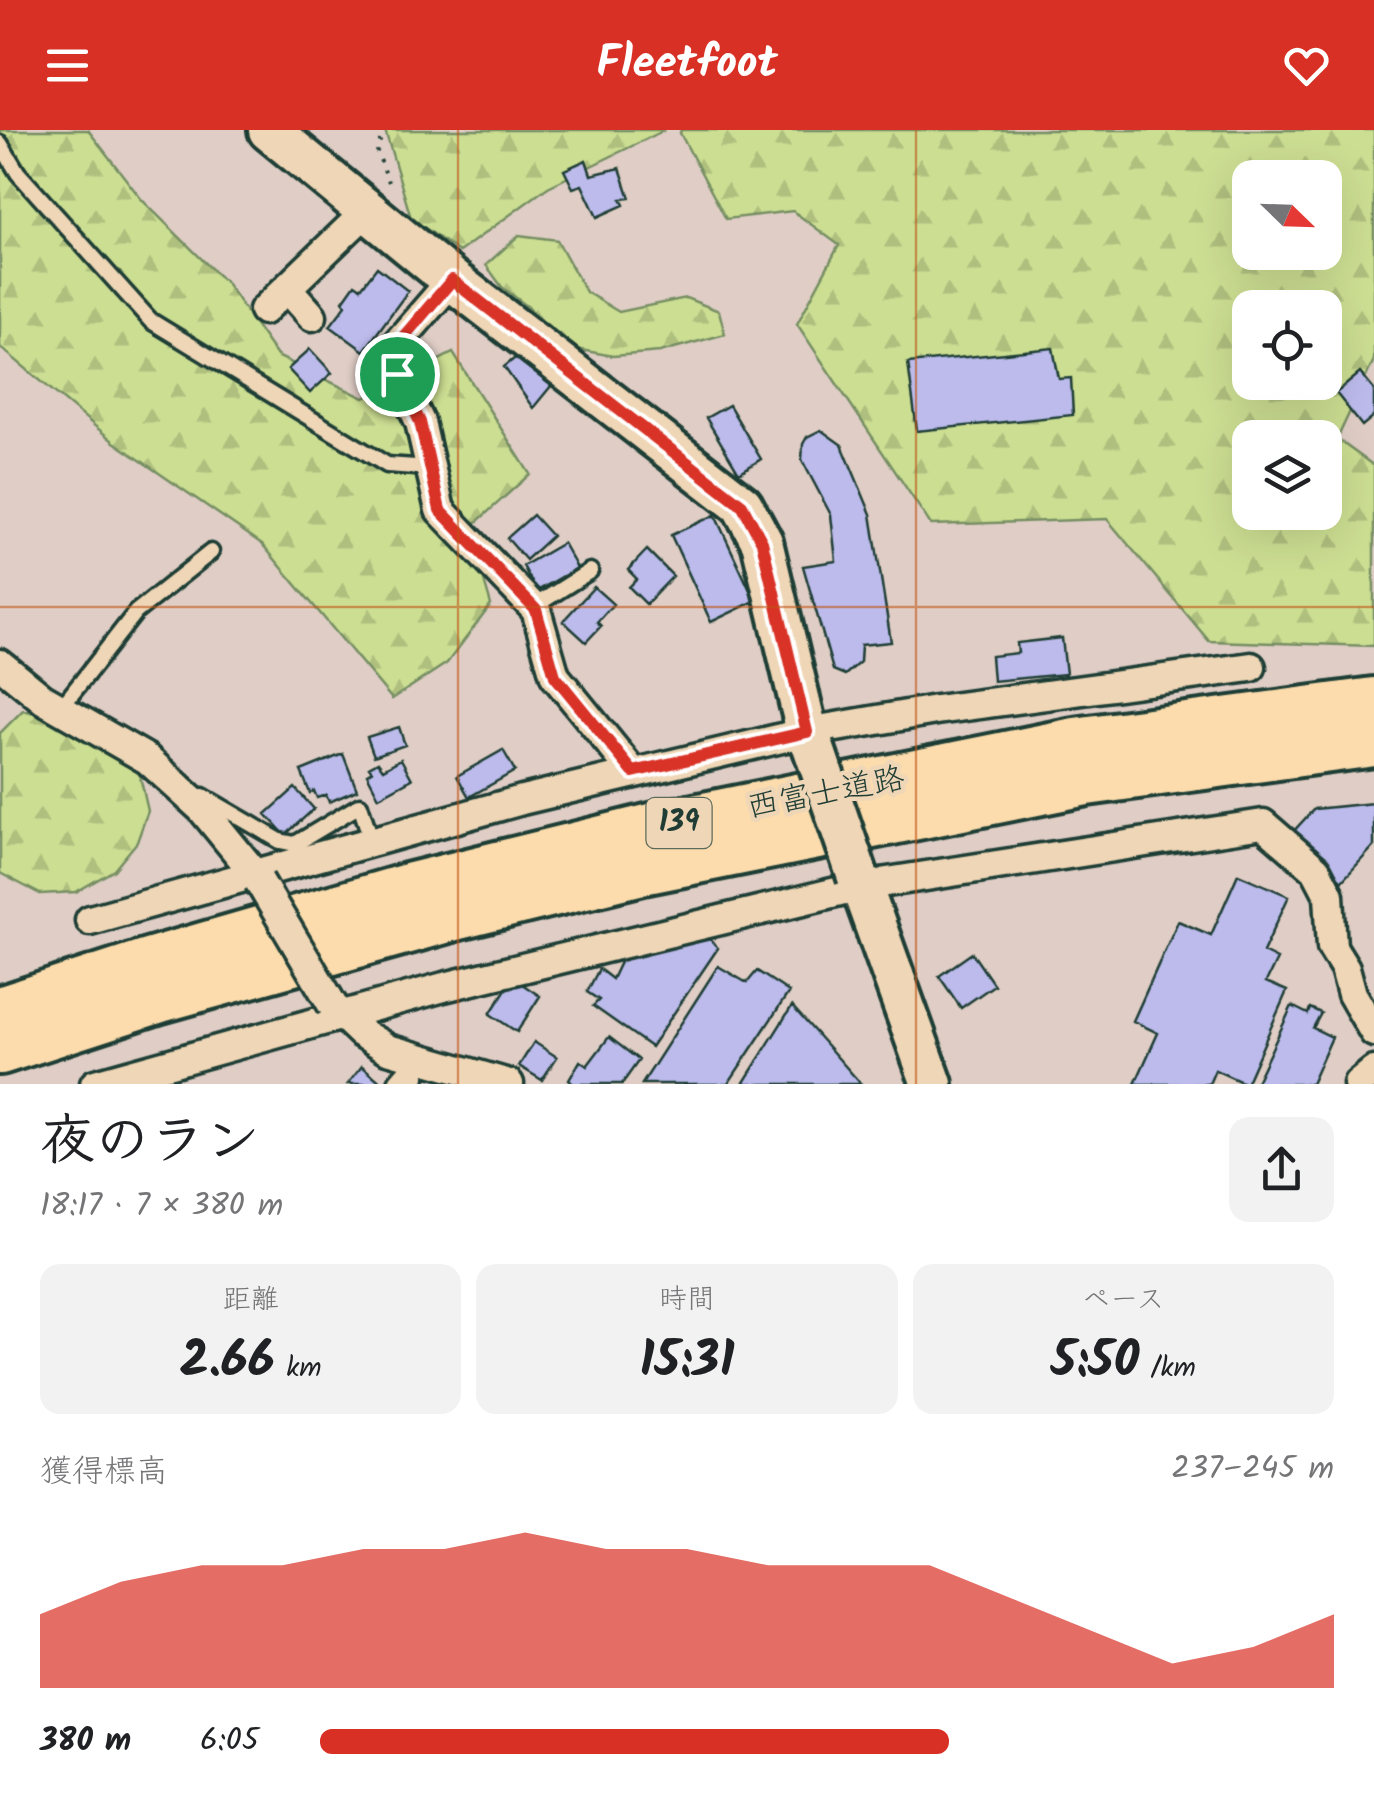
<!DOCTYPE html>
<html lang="ja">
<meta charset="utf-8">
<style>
body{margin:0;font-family:Kalam,"Klee One",sans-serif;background:#f2f2f2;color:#202124;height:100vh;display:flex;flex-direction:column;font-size:38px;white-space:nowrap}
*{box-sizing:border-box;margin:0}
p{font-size:32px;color:#757577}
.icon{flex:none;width:55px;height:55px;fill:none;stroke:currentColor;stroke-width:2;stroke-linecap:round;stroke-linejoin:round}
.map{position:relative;height:954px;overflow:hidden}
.drawer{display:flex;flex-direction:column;background:#fff;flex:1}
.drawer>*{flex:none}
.needle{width:65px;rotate:113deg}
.tools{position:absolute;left:1232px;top:30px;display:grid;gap:20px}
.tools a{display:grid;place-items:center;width:110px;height:110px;border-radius:20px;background:#fff;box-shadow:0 10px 40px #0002;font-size:50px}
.pin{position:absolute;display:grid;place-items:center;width:85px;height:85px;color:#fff;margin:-42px;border:5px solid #fff;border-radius:50%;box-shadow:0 2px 10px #0007}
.round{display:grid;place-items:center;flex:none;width:105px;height:105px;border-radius:20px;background:#f2f2f2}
.head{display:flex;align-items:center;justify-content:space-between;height:170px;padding:0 40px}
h1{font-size:55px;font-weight:600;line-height:75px}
.stats{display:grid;grid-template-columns:repeat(3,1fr);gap:15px;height:170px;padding:10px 40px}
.stats div{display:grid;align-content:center;border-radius:20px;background:#f2f2f2;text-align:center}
.stats b{font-size:50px;font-weight:600}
.stats small{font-size:28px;font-weight:400}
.stats p{font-size:28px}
.chart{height:280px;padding:20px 40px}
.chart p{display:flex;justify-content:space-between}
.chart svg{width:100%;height:180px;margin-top:10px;fill:#d93025;opacity:.7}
ul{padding:0 40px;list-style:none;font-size:32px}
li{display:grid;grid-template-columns:160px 120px 1fr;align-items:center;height:75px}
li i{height:25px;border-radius:12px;background:#d93025}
header{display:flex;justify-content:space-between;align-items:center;height:130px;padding:0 40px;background:#d93025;color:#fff;font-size:45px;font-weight:600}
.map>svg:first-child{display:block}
.forest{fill:url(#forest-firs);stroke:#768e63;stroke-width:2.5;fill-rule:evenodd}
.building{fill:#bcbbec;stroke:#1f3d34;stroke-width:2.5}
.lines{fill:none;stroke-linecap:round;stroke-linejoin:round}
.lane-casing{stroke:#1f3d34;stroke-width:21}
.street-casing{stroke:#1f3d34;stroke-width:35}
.secondary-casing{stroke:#1f3d34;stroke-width:48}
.highway-casing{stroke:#1f3d34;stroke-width:58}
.path{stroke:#1f3d34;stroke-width:4;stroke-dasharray:2.5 8;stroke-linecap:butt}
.lane{stroke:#efd6b6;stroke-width:14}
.street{stroke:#efd6b6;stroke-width:28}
.secondary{stroke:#efd6b6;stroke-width:40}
.highway{stroke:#fcdcac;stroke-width:50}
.street-bridge-casing{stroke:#1f3d34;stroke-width:35;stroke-linecap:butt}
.secondary-bridge-casing{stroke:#1f3d34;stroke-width:48;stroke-linecap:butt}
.street-bridge{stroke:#efd6b6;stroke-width:28}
.secondary-bridge{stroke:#efd6b6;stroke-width:40}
.route-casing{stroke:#fff;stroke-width:20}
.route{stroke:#d93025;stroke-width:12}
.grid{fill:none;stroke:#c05314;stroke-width:2.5;stroke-opacity:0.55}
.labels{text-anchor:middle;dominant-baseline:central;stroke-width:9;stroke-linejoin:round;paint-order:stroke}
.shield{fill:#efd6b6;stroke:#5d6b5b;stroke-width:2.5}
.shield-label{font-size:30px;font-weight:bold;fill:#1f3d34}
.street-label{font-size:32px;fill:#1f3d34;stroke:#efd6b6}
</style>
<header><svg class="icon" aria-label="menu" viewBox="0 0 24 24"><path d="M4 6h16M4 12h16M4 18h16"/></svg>Fleetfoot<svg class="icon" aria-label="heart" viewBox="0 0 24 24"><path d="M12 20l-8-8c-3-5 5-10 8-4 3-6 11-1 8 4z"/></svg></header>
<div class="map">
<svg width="1374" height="954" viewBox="0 0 1374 954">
<defs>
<pattern id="forest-firs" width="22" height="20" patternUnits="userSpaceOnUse" patternTransform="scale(2.5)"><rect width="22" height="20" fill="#ccde92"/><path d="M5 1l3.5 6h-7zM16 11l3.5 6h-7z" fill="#afbf7e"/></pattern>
</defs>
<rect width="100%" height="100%" fill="#e0cec6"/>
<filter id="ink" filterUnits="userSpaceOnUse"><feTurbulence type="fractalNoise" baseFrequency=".01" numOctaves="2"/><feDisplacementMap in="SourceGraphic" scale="20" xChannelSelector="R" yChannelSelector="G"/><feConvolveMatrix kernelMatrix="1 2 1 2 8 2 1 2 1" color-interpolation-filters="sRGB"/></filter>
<g filter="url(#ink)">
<path class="forest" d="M0,0H88L142,70L227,154L277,226L364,268L453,223L530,344L469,399L491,475L447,533L392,569L262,414L114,312L0,217Z
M385,0H665L548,57L459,122L411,88Z
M681,0H1374V230L1337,309L1374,336V516L1209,511L1107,389L931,395L797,194L839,115L793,81L726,89L680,3ZM1250,48H1325V122H1250ZM1250,178H1325V252H1250ZM1250,308H1325V382H1250Z
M519,105L557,110L586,162L619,182L686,168L719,181L725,204L660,222L613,226L570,218L528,177L502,157L486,135Z
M23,580L61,590L97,619L139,642L148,681L137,712L114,740L76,762L40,764L0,743V603Z"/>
<path class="building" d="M586,30L591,45L620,38L630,68L621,69L624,75L597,87L582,55L573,58L564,40Z
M377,137L408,161L364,221L330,196L346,175L343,171L355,154L361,158Z
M1053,218L1059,249L1071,248L1073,285L917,301L908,233Z
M310,219L332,243L310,263L288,239Z
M520,224L556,250L533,278L504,237Z
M1360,243L1374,260V286L1362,296L1336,263Z
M729,275L761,329L739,343L706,288Z
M821,300L842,315L871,384L891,512L861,515L860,532L845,545L833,540L803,436L836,431L831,385L802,330L803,314L807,307Z
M533,385L552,406L526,430L507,408Z
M715,385L755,471L711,492L671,405Z
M563,413L577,438L537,461L523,436Z
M647,420L673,446L646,474L629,457L637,449L628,440Z
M594,457L613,474L597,492L601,496L586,512L563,491Z
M1062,508L1066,544L993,551L991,526L1018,523L1017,513Z
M399,597L405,615L374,626L367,607Z
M503,620L515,641L469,667L457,646Z
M343,624L357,660L329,672L326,665L317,668L314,661L310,663L301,641Z
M401,629L412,649L379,667L367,644L372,641L369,637L378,632L383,639Z
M295,658L314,679L285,705L266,684Z
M1374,673V716L1342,751L1291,704L1314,679Z
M1238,744L1289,766L1263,822L1277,829L1266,852L1287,861L1246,954L1215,940L1209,954H1135L1158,903L1133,891L1178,791L1211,805Z
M707,806L718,818L651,917L593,876L599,870L587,862L599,839L612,849L621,830Z
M972,823L994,855L961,878L939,846Z
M718,836L747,853L757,841L789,862L728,954H642Z
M513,848L540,866L517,902L490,884Z
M792,876L861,954H743Z
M1292,876L1308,884L1310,878L1321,883L1313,898L1332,907L1311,954H1255Z
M609,907L639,930L622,954H573L569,950L580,931L587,936Z
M534,912L557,927L542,950L519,936Z
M362,936L383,954H348Z"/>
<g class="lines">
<defs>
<path id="lane" d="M0,13L18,43L151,191L387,335L430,338
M533,477L590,441
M60,579L136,482L211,422
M198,667L203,666L280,711L295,714L360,675L372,712"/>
<path id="street" d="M452,150L394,217L397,244L420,292L440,380L536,480L555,546L633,642
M287,158L312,186
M264,180L368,80
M0,534L43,569L147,629L202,679L256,745L259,751
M90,790L522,670L807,602L936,580L1251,537
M334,877L360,902L388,919L509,954
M95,954L444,857L861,756L1263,694L1316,740L1329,765L1332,817L1345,838L1352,864L1374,902
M403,954L410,946
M1358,954L1374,941"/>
<path id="secondary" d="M269,0L452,150L742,375L762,412L807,602L813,616
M858,747L932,954"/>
<path id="highway" d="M0,882L148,834L408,759L660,697L1075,613L1374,573
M0,919L160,867L458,784L642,739L1086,650L1374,611"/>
</defs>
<use href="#lane" class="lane-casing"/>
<use href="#street" class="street-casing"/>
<use href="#secondary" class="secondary-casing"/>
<use href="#highway" class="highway-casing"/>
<path class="path" d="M383,0L377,22L391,57"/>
<use href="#lane" class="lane"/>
<use href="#street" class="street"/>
<use href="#secondary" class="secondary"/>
<use href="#highway" class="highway"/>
<defs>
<path id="street-bridge" d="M259,751L333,876"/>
<path id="secondary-bridge" d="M813,616L858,747"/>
</defs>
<use href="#street-bridge" class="street-bridge-casing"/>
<use href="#secondary-bridge" class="secondary-bridge-casing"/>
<use href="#street-bridge" class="street-bridge"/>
<use href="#secondary-bridge" class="secondary-bridge"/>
</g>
</g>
<g class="lines" filter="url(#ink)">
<defs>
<path id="route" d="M452,150L742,375L762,412L807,602L633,642L555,546L536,480L440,380L420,292L397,244L394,218Z"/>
</defs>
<use href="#route" class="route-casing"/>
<use href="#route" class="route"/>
</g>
<path class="grid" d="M458,0V954M916,0V954M0,477H1374"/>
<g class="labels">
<rect class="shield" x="646.5" y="668" width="65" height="50" rx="8"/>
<g class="shield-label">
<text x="679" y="693">139</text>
</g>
<g class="street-label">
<text transform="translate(826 664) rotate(-11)">西富士道路</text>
</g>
</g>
</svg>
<div class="tools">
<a><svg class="needle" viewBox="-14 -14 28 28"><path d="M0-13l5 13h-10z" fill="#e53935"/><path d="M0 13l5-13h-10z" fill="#757577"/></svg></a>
<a><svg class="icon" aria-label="locate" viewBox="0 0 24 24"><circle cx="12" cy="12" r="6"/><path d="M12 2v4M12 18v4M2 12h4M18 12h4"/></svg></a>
<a><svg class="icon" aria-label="layers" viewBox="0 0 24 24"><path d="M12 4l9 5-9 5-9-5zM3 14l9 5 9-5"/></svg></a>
</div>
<div class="pin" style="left:397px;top:244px;background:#1e9e55"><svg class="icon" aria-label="arrive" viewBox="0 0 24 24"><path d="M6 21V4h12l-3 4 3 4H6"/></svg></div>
</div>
<section class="drawer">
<div class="head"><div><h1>夜のラン</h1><p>18:17 · 7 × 380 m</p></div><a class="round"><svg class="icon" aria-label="share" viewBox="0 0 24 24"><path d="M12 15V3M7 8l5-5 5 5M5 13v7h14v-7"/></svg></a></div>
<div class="stats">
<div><p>距離</p><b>2.66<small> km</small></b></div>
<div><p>時間</p><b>15:31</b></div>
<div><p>ペース</p><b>5:50<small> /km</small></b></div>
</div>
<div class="chart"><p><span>獲得標高</span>237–245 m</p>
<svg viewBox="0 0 160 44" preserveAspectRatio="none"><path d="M0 44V26L10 18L20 14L30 14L40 10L50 10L60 6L70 10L80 10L90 14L100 14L110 14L120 22L130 30L140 38L150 34L160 26V44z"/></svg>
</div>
<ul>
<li><b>380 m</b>6:05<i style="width:62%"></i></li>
</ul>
</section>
